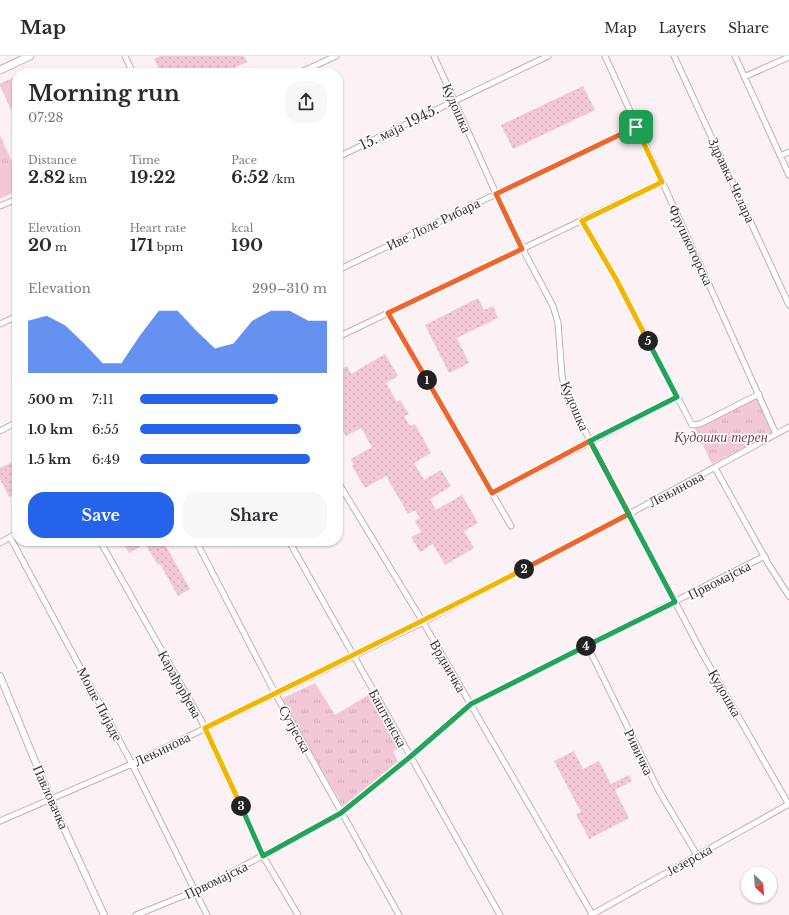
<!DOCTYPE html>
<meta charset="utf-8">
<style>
body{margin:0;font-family:"Libre Baskerville",serif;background:#f7f7f7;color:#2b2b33;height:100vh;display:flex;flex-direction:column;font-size:15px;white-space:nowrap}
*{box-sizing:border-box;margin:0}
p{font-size:13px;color:#7c7c81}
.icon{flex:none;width:22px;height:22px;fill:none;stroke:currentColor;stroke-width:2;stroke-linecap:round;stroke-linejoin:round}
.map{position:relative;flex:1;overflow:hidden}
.sheet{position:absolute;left:12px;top:12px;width:331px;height:478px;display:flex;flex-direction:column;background:#fff;border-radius:16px;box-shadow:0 1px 3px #0004}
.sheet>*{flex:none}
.needle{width:26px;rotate:155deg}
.controls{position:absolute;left:741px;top:811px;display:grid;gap:8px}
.controls a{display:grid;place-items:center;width:36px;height:36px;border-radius:50%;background:#fff;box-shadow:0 1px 3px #0004;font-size:20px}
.pin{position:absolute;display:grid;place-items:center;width:34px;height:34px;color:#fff;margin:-17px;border-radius:8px;box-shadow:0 2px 6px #0006}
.km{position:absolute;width:20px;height:20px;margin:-10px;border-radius:50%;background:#222;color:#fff;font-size:11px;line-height:20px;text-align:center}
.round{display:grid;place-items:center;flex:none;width:42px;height:42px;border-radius:16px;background:#f7f7f7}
.headline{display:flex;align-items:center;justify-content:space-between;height:68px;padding:0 16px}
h1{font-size:22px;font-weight:800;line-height:30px}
.metrics{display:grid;grid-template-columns:repeat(3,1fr);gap:6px;height:68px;padding:4px 16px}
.metrics div{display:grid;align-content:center}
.metrics b{font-size:17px;font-weight:800}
.metrics small{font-size:11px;font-weight:400}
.metrics p{font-size:11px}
.chart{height:112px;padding:8px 16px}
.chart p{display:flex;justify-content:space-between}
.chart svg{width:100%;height:72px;margin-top:4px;fill:#2563eb;opacity:.7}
.cta{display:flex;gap:8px;margin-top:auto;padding:8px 16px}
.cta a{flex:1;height:46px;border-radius:16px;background:#2563eb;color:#fff;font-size:16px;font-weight:800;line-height:46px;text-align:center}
.cta a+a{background:#f7f7f7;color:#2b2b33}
ul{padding:0 16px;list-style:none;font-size:13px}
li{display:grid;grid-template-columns:64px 48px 1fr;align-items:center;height:30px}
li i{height:10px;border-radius:5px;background:#2563eb}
header{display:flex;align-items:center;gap:24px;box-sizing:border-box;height:56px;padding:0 20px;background:#fff;border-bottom:1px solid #e1e1e2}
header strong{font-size:19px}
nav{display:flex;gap:22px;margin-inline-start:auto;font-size:14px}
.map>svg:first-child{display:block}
.grass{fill:url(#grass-tufts)}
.garden{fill:url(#garden-dots)}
.pitch{fill:#f2c7d6}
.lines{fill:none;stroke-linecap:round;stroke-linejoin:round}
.minor-casing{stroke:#c8aeb6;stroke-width:7}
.tertiary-casing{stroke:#c8aeb6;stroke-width:8}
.secondary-casing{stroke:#c8aeb6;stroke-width:9}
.minor{stroke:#fff;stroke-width:5}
.tertiary{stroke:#fff;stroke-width:6}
.secondary{stroke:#fff;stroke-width:7}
.split-1-casing{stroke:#fff;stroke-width:8}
.split-2-casing{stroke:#fff;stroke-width:8}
.split-3-casing{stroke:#fff;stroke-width:8}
.split-4-casing{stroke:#fff;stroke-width:8}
.split-5-casing{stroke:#fff;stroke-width:8}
.split-6-casing{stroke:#fff;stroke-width:8}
.split-1{stroke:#f0652b;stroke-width:5}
.split-2{stroke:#f0652b;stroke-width:5}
.split-3{stroke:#f5b400;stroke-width:5}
.split-4{stroke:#22a559;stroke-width:5}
.split-5{stroke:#22a559;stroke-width:5}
.split-6{stroke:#f5b400;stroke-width:5}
.labels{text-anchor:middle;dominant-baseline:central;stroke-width:3;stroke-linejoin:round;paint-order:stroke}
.street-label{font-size:14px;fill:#3d3336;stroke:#fff}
.park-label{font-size:14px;font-style:italic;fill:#794157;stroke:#fff}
</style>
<header>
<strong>Map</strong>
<nav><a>Map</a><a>Layers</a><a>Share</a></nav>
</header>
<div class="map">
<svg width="789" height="859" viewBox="0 0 789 859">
<defs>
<pattern id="grass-tufts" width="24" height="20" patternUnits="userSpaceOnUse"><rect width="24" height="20" fill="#f2c7d6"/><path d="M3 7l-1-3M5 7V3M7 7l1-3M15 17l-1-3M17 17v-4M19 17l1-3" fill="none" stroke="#d0abb8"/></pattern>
<pattern id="garden-dots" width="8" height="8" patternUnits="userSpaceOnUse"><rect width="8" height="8" fill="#f2c7d6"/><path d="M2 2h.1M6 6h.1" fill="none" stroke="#d0abb8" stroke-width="1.8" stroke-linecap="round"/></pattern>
</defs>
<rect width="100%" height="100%" fill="#fcf1f5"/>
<path class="grass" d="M17,20V66L0,30V28Z
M0,79L17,117V135L0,143Z
M758,340L773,376L712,408L695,372Z
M315,627L335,659L368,639L400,691L393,696L399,707L344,752L281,643Z"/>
<path class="garden" d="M160,0H244L247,6L223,17H161L154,3Z
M583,30L595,54L513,93L501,69Z
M478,242L484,254L493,250L498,262L457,282L469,307L449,317L425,269Z
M385,298L398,320L386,327L397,346L400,344L409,358L404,360L410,370L415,368L431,397L414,407L424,424L441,414L451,430L430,443L436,454L462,439L478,467L464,475L474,492L445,509L433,488L420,496L411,481L421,476L415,465L420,462L415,454L408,458L386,420L365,432L352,410L354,409L351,403L372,391L361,372L346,380L338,366V315L347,310L351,318Z
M17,404V436L9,441L0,423V412Z
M121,485H163L190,533L178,540L160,508L158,509L145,488L129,497Z
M574,695L583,713L599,705L611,728L629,719L632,725L615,734L629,762L589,783L576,758L581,756L554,705Z"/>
<path class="pitch" d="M13,117L17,126L0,133V123Z"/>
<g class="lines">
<defs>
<path id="minor" d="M125,0L133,17
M434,0L511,171L553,250L558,267L562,320L566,339L702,597L789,749
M605,0L706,222L776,378
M674,0L789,249
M735,0L789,119
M299,17L336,0
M744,21L789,1
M780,100L789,96
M338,101L548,0
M0,150L17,143
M582,165L616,223L692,369L700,368L759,338
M338,214L636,71
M388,257L511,470
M0,268L17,260
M338,281L662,126
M0,375L17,366
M715,412L769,509L789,540
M338,426L423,566L592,858
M492,437L677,341
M10,481L132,708L207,859
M100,485L201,664L263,800L298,859
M196,485L275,637L399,859
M289,485L500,859
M0,487L17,477
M587,589L659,735L697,799
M0,765L132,708L423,566L629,458L789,371
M136,859L205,831L341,757L410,701L471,648L765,500
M591,859L789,748"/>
<path id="tertiary" d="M0,620L51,744L104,859"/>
<path id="secondary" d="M0,14L30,0"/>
</defs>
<use href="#minor" class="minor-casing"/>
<use href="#tertiary" class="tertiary-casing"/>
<use href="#secondary" class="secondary-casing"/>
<use href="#minor" class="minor"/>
<use href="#tertiary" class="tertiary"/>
<use href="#secondary" class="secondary"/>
</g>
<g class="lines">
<defs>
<path id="split-1" d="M427,324L388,257L522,193L496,138L636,71"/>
<path id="split-2" d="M427,324L492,437L590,385L629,458L524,513"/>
<path id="split-3" d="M241,750L205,672C311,619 419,568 524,513"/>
<path id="split-4" d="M241,750L263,800L341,757L410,701L471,648L586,590"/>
<path id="split-5" d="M586,590L675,546L590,385L677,341L648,285"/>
<path id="split-6" d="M636,71L662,126L582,165L616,223L648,285"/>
</defs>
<use href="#split-1" class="split-1-casing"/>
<use href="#split-2" class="split-2-casing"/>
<use href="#split-3" class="split-3-casing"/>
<use href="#split-4" class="split-4-casing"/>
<use href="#split-5" class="split-5-casing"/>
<use href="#split-6" class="split-6-casing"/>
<use href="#split-1" class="split-1"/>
<use href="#split-2" class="split-2"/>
<use href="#split-3" class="split-3"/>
<use href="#split-4" class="split-4"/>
<use href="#split-5" class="split-5"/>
<use href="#split-6" class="split-6"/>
</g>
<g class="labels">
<g class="street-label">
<text transform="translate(457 52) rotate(66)">Кудошка</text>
<text transform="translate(399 71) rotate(-26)">15. маја 1945.</text>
<text transform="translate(732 124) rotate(65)">Здравка Челара</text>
<text transform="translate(433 168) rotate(-26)">Иве Лоле Рибара</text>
<text transform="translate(691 189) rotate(65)">Фрушкогорска</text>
<text transform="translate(575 350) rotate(67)">Кудошка</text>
<text transform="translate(676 433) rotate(-28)">Лењинова</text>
<text transform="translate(719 524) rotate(-27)">Првомајска</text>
<text transform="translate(448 610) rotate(60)">Врдничка</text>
<text transform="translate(180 628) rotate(61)">Карађорђева</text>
<text transform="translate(725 637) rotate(60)">Кудошка</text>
<text transform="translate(100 648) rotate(62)">Моше Пијаде</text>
<text transform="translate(388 662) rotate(61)">Баштенска</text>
<text transform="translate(295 673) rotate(61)">Сутјеска</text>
<text transform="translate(162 693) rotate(-26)">Лењинова</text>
<text transform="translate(639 696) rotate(64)">Ривичка</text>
<text transform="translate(51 741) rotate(66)">Павловачка</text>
<text transform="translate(689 804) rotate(-29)">Језерска</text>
<text transform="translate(216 824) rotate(-26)">Првомајска</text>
</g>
<g class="park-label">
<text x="721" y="381">Кудошки терен</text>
</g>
</g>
</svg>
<div class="controls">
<a><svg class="needle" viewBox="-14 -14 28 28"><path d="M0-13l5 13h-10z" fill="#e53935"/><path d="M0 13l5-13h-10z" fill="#7c7c81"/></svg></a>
</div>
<div class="pin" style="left:636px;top:71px;background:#1e9e55"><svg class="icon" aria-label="arrive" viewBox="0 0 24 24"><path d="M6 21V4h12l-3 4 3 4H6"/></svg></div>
<b class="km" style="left:427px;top:324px">1</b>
<b class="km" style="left:524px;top:513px">2</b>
<b class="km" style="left:241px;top:750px">3</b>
<b class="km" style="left:586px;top:590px">4</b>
<b class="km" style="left:648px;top:285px">5</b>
<section class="sheet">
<div class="headline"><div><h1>Morning run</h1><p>07:28</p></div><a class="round"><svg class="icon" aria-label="share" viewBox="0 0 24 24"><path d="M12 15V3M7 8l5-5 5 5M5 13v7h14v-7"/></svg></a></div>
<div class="metrics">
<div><p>Distance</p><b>2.82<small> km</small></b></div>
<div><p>Time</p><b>19:22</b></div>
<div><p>Pace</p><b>6:52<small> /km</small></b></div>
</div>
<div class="metrics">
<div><p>Elevation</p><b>20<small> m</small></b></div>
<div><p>Heart rate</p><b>171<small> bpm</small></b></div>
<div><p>kcal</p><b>190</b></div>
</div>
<div class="chart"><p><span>Elevation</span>299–310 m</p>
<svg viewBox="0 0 160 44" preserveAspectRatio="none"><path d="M0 44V12L10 9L20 15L30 26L40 38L50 38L60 21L70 6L80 6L90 18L100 29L110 26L120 12L130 6L140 6L150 12L160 12V44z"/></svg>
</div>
<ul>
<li><b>500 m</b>7:11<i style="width:74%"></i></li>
<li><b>1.0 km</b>6:55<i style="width:86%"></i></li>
<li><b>1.5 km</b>6:49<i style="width:91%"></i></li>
</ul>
<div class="cta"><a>Save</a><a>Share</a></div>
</section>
</div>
